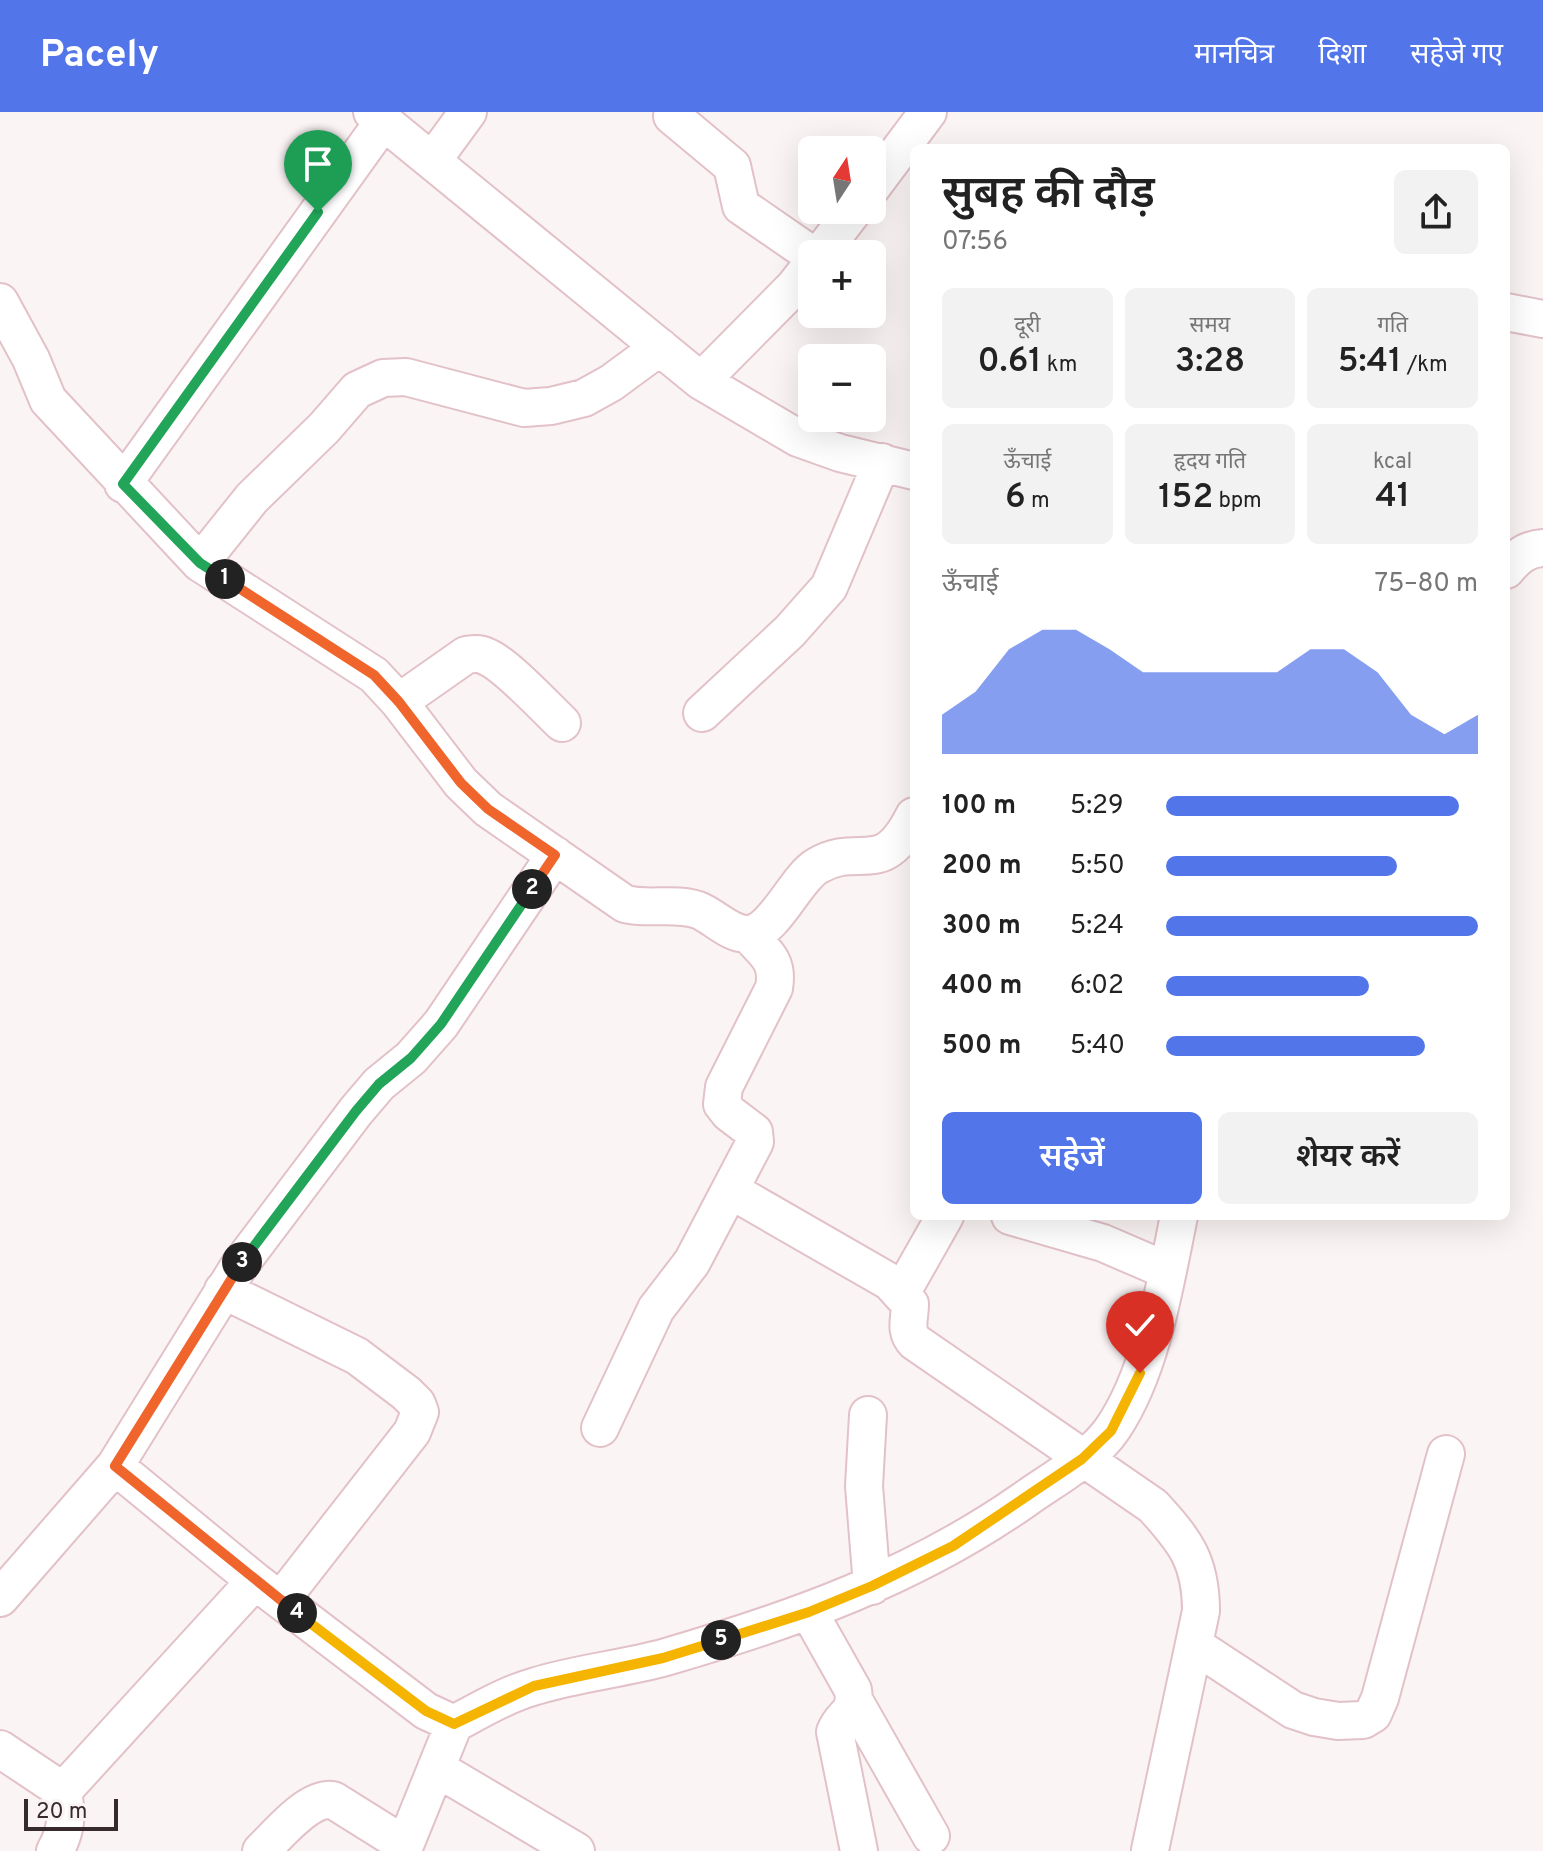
<!DOCTYPE html>
<html lang="hi">
<meta charset="utf-8">
<style>
body{margin:0;font-family:Overpass,"Noto Sans Devanagari",sans-serif;background:#f2f2f2;color:#222;height:100vh;display:flex;flex-direction:column;font-size:30px;white-space:nowrap}
*{box-sizing:border-box;margin:0}
p{font-size:26px;color:#767676}
.icon{flex:none;width:44px;height:44px;fill:none;stroke:currentColor;stroke-width:2;stroke-linecap:round;stroke-linejoin:round}
.map{position:relative;flex:1;overflow:hidden}
.details{position:absolute;left:910px;top:32px;width:600px;height:1076px;display:flex;flex-direction:column;background:#fff;border-radius:12px;box-shadow:0 8px 32px #0002}
.details>*{flex:none}
.needle{width:52px;rotate:12deg}
.buttons{position:absolute;left:798px;top:24px;display:grid;gap:16px}
.buttons a{display:grid;place-items:center;width:88px;height:88px;border-radius:12px;background:#fff;box-shadow:0 8px 32px #0002;font-size:40px}
.scale{position:absolute;left:24px;bottom:20px;width:94px;box-sizing:border-box;padding-left:8px;border:4px solid #362a2d;border-top:0;font-size:22px;line-height:28px;white-space:nowrap;color:#362a2d;-webkit-text-stroke:6px #fbf4f5;paint-order:stroke}
.pin{position:absolute;display:grid;place-items:center;width:68px;height:68px;color:#fff;margin:-82px -34px;border-radius:50% 50% 50% 0;rotate:-45deg;box-shadow:0 0 8px #0007}
.pin .icon{rotate:45deg}
.km{position:absolute;width:40px;height:40px;margin:-20px;border-radius:50%;background:#222;color:#fff;font-size:22px;line-height:40px;text-align:center}
.round{display:grid;place-items:center;flex:none;width:84px;height:84px;border-radius:12px;background:#f2f2f2}
.overview{display:flex;align-items:center;justify-content:space-between;height:136px;padding:0 32px}
h1{font-size:44px;font-weight:600;line-height:60px}
.metrics{display:grid;grid-template-columns:repeat(3,1fr);gap:12px;height:136px;padding:8px 32px}
.metrics div{display:grid;align-content:center;border-radius:12px;background:#f2f2f2;text-align:center}
.metrics b{font-size:34px;font-weight:600}
.metrics small{font-size:22px;font-weight:400}
.metrics p{font-size:22px}
.chart{height:224px;padding:16px 32px}
.chart p{display:flex;justify-content:space-between}
.chart svg{width:100%;height:144px;margin-top:8px;fill:#5276ea;opacity:.7}
.primary-button{display:flex;gap:16px;margin-top:auto;padding:16px 32px}
.primary-button a{flex:1;height:92px;border-radius:12px;background:#5276ea;color:#fff;font-size:32px;font-weight:600;line-height:92px;text-align:center}
.primary-button a+a{background:#f2f2f2;color:#222}
ul{padding:0 32px;list-style:none;font-size:26px}
li{display:grid;grid-template-columns:128px 96px 1fr;align-items:center;height:60px}
li i{height:20px;border-radius:10px;background:#5276ea}
header{display:flex;align-items:center;gap:48px;box-sizing:border-box;height:112px;padding:0 40px;background:#5276ea;color:#fff}
header strong{font-size:38px}
nav{display:flex;gap:44px;margin-inline-start:auto;font-size:28px}
.map>svg:first-child{display:block}
.lines{fill:none;stroke-linecap:round;stroke-linejoin:round}
.minor-casing{stroke:#e2c1c8;stroke-width:40}
.minor{stroke:#fff;stroke-width:36}
.split-1-casing{stroke:#fff;stroke-width:16}
.split-2-casing{stroke:#fff;stroke-width:16}
.split-3-casing{stroke:#fff;stroke-width:16}
.split-4-casing{stroke:#fff;stroke-width:16}
.split-5-casing{stroke:#fff;stroke-width:16}
.split-6-casing{stroke:#fff;stroke-width:16}
.split-1{stroke:#22a559;stroke-width:10}
.split-2{stroke:#f0652b;stroke-width:10}
.split-3{stroke:#22a559;stroke-width:10}
.split-4{stroke:#f0652b;stroke-width:10}
.split-5{stroke:#f5b400;stroke-width:10}
.split-6{stroke:#f5b400;stroke-width:10}
</style>
<header>
<strong>Pacely</strong>
<nav><a>मानचित्र</a><a>दिशा</a><a>सहेजे गए</a></nav>
</header>
<div class="map">
<svg width="1543" height="1739" viewBox="0 0 1543 1739">
<rect width="100%" height="100%" fill="#fbf4f5"/>
<g class="lines">
<defs>
<path id="minor" d="M372,0L701,269L794,175L812,152
M672,4L732,54L741,94L812,143
M433,48L468,0
M872,75L928,0
M820,142L854,98
M0,190L31,247L48,288L200,451L374,563L399,590L461,671L488,697L625,792C649,798 674,790 698,798C714,804 730,823 748,822C774,821 795,767 817,754C861,728 881,769 914,704
M1506,200L1543,207
M701,269L798,326L840,341L914,359
M123,372L383,10
M200,451L252,386L324,316L357,278L383,266L406,265L524,296L551,294L584,286L611,271L660,235
M1506,458C1517,445 1526,437 1543,436
M399,590L466,543C473,542 479,541 485,544C505,551 545,595 562,611
M702,601L790,519L829,475L882,350
M555,743L441,912L411,946L379,972L356,999L239,1154L115,1354L255,1469L426,1599L454,1612C480,1598 507,1582 536,1574C578,1561 623,1557 666,1545C793,1508 914,1465 1024,1388C1053,1367 1092,1347 1113,1316C1152,1258 1165,1172 1179,1104
M730,1078L890,1170L910,1192C910,1206 904,1219 915,1230L1153,1394C1185,1429 1201,1449 1201,1499L1150,1738
M1010,1104L1103,1131L1168,1159
M223,1178L357,1244L406,1281L417,1292L420,1300L412,1320L281,1488
M902,1180L945,1104
M868,1303L864,1374L872,1474
M600,1316L656,1197L692,1150L755,1030L754,1020L729,1001L722,992L724,975L774,876C779,848 765,841 748,822
M0,1486L115,1354
M809,1500L853,1578C857,1603 842,1601 835,1620L859,1739
M1194,1533L1293,1598L1314,1605L1338,1609L1363,1608L1373,1602L1380,1586L1446,1342
M855,1590L931,1724
M0,1637L63,1679C67,1703 67,1718 55,1739
M436,1656L576,1739
M63,1679L255,1469
M261,1739C279,1722 308,1685 333,1688L405,1733L454,1612"/>
</defs>
<use href="#minor" class="minor-casing"/>
<use href="#minor" class="minor"/>
</g>
<g class="lines">
<defs>
<path id="split-1" d="M225,467L200,451L123,372L318,100"/>
<path id="split-2" d="M225,467L374,563L399,590L461,671L488,697L555,743L532,777"/>
<path id="split-3" d="M242,1150L356,999L379,972L411,946L441,912L532,777"/>
<path id="split-4" d="M242,1150L115,1354L297,1501"/>
<path id="split-5" d="M297,1501L426,1599L454,1612L534,1574L663,1546L721,1528"/>
<path id="split-6" d="M721,1528L809,1500L872,1474L953,1434L1082,1347L1111,1319L1140,1261"/>
</defs>
<use href="#split-1" class="split-1-casing"/>
<use href="#split-2" class="split-2-casing"/>
<use href="#split-3" class="split-3-casing"/>
<use href="#split-4" class="split-4-casing"/>
<use href="#split-5" class="split-5-casing"/>
<use href="#split-6" class="split-6-casing"/>
<use href="#split-1" class="split-1"/>
<use href="#split-2" class="split-2"/>
<use href="#split-3" class="split-3"/>
<use href="#split-4" class="split-4"/>
<use href="#split-5" class="split-5"/>
<use href="#split-6" class="split-6"/>
</g>
</svg>
<div class="buttons">
<a><svg class="needle" viewBox="-14 -14 28 28"><path d="M0-13l5 13h-10z" fill="#e53935"/><path d="M0 13l5-13h-10z" fill="#767676"/></svg></a>
<a>+</a>
<a>−</a>
</div>
<div class="scale">20 m</div>
<div class="pin" style="left:318px;top:100px;background:#1e9e55"><svg class="icon" aria-label="arrive" viewBox="0 0 24 24"><path d="M6 21V4h12l-3 4 3 4H6"/></svg></div>
<div class="pin" style="left:1140px;top:1261px;background:#d93025"><svg class="icon" aria-label="check" viewBox="0 0 24 24"><path d="M5 12l5 5 9-10"/></svg></div>
<b class="km" style="left:225px;top:467px">1</b>
<b class="km" style="left:532px;top:777px">2</b>
<b class="km" style="left:242px;top:1150px">3</b>
<b class="km" style="left:297px;top:1501px">4</b>
<b class="km" style="left:721px;top:1528px">5</b>
<section class="details">
<div class="overview"><div><h1>सुबह की दौड़</h1><p>07:56</p></div><a class="round"><svg class="icon" aria-label="share" viewBox="0 0 24 24"><path d="M12 15V3M7 8l5-5 5 5M5 13v7h14v-7"/></svg></a></div>
<div class="metrics">
<div><p>दूरी</p><b>0.61<small> km</small></b></div>
<div><p>समय</p><b>3:28</b></div>
<div><p>गति</p><b>5:41<small> /km</small></b></div>
</div>
<div class="metrics">
<div><p>ऊँचाई</p><b>6<small> m</small></b></div>
<div><p>हृदय गति</p><b>152<small> bpm</small></b></div>
<div><p>kcal</p><b>41</b></div>
</div>
<div class="chart"><p><span>ऊँचाई</span>75–80 m</p>
<svg viewBox="0 0 160 44" preserveAspectRatio="none"><path d="M0 44V32L10 25L20 12L30 6L40 6L50 12L60 19L70 19L80 19L90 19L100 19L110 12L120 12L130 19L140 32L150 38L160 32V44z"/></svg>
</div>
<ul>
<li><b>100 m</b>5:29<i style="width:94%"></i></li>
<li><b>200 m</b>5:50<i style="width:74%"></i></li>
<li><b>300 m</b>5:24<i style="width:100%"></i></li>
<li><b>400 m</b>6:02<i style="width:65%"></i></li>
<li><b>500 m</b>5:40<i style="width:83%"></i></li>
</ul>
<div class="primary-button"><a>सहेजें</a><a>शेयर करें</a></div>
</section>
</div>
